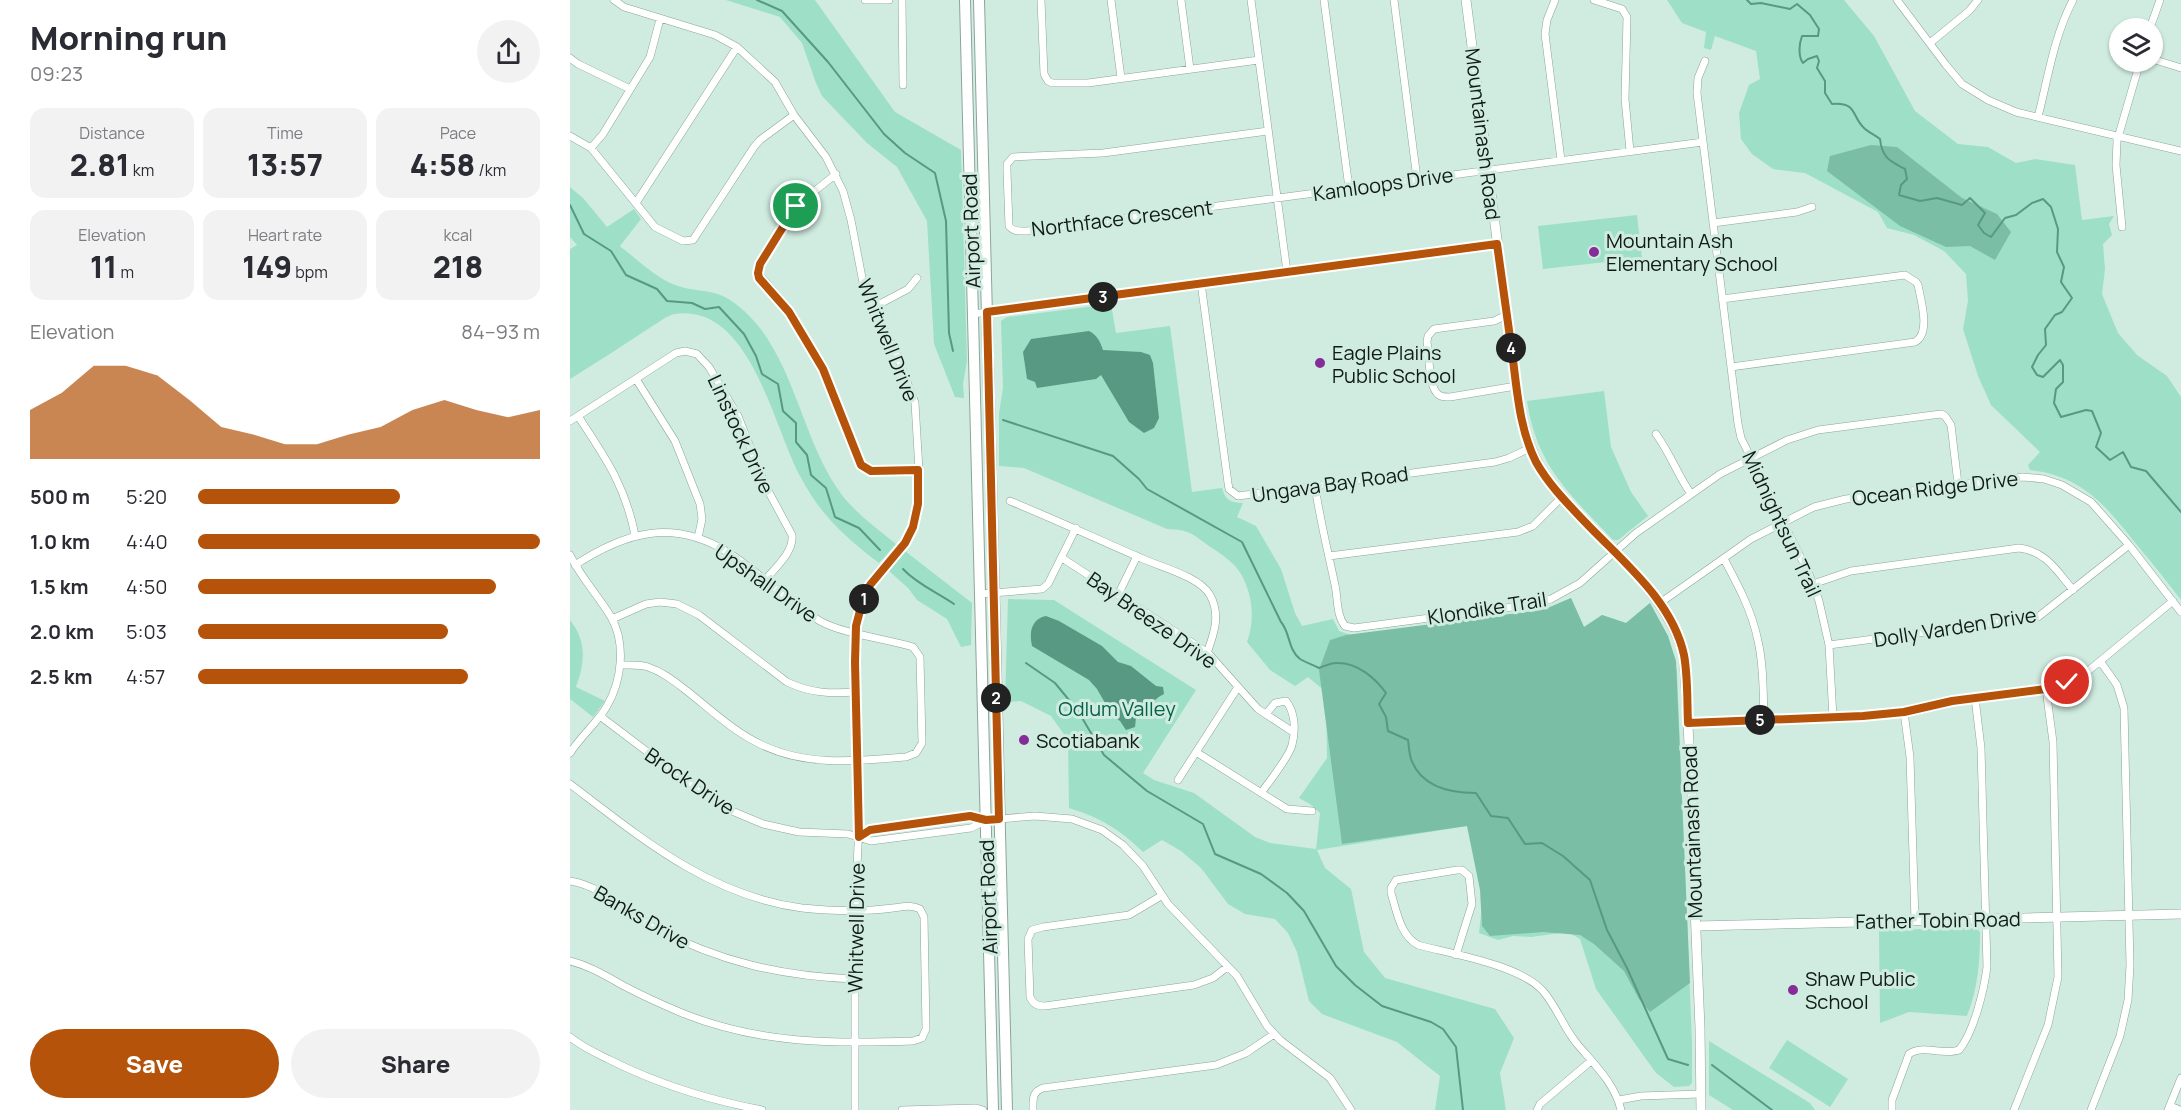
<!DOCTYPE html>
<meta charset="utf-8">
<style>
body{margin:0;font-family:Manrope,sans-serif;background:#f2f2f3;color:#2b2b33;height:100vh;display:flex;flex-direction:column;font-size:22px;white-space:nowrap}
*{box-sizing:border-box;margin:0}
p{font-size:20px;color:#7c7c81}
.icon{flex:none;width:33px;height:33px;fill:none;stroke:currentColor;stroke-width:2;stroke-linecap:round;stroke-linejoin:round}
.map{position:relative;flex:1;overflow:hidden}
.details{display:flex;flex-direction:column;background:#fff;width:570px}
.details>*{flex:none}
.tools{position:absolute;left:1539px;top:18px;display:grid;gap:12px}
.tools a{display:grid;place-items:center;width:54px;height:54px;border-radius:50%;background:#fff;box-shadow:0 2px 4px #0004;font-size:30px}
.pin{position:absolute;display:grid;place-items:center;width:51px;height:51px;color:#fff;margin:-26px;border:3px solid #fff;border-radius:50%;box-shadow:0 2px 6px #0007}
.km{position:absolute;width:30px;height:30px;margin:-15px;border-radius:50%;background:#222;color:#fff;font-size:16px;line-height:30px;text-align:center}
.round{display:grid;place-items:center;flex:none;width:63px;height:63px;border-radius:32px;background:#f2f2f3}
.headline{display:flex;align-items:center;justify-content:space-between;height:102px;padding:0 30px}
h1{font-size:33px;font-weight:800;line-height:45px}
.metrics{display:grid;grid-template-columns:repeat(3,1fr);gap:9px;height:102px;padding:6px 30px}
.metrics div{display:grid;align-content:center;border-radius:15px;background:#f2f2f3;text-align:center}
.metrics b{font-size:30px;font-weight:800}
.metrics small{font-size:16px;font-weight:400}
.metrics p{font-size:16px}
.chart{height:168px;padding:12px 30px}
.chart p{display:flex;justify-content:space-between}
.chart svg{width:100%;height:108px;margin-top:6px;fill:#b45309;opacity:.7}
.primary-button{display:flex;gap:12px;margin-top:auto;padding:12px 30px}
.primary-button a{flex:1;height:69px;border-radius:36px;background:#b45309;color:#fff;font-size:24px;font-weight:800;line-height:69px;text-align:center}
.primary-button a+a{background:#f2f2f3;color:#2b2b33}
ul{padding:0 30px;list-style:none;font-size:20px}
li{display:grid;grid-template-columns:96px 72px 1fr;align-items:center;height:45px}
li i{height:15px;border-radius:8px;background:#b45309}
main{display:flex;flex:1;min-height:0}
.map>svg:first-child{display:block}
.green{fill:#9edfc7}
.forest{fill:#7bbea6}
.water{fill:#579982}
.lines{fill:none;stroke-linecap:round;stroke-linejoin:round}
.stream{stroke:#579982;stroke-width:2}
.minor-casing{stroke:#8ba59b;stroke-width:8}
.tertiary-casing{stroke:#8ba59b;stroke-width:10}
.secondary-casing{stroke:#8ba59b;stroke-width:12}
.minor{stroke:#fff;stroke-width:7}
.tertiary{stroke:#fff;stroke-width:9}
.secondary{stroke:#fff;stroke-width:10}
.route-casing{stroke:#fff;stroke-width:12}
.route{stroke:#b45309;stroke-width:8}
.poi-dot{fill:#852c99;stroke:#d0ece0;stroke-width:2}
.labels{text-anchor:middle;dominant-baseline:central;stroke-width:6;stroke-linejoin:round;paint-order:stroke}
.street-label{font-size:20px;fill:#101a16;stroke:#d0ece0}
.poi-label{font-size:20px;fill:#101a16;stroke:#d0ece0;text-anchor:start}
.park-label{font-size:20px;fill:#06614a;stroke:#d0ece0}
</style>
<main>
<section class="details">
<div class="headline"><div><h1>Morning run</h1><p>09:23</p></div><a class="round"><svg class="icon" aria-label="share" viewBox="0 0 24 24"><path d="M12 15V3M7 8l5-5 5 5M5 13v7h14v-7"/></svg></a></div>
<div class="metrics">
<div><p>Distance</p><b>2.81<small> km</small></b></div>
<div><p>Time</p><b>13:57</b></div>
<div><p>Pace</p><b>4:58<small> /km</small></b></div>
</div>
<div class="metrics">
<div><p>Elevation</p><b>11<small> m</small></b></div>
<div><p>Heart rate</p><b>149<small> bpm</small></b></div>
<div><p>kcal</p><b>218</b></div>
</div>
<div class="chart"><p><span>Elevation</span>84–93 m</p>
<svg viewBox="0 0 160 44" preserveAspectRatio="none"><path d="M0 44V24L10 17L20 6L30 6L40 10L50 20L60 31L70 34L80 38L90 38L100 34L110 31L120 24L130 20L140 24L150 27L160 24V44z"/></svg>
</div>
<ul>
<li><b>500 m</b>5:20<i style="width:59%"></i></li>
<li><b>1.0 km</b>4:40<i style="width:100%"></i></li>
<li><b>1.5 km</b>4:50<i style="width:87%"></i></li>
<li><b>2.0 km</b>5:03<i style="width:73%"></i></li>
<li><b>2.5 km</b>4:57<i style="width:79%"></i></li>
</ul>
<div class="primary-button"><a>Save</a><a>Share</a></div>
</section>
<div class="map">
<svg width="1611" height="1110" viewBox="0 0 1611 1110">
<rect width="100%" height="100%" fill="#d0ece0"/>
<path class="green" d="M156,0H245L325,112L391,150L397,361L393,384L394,398L385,397L364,344L357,221L327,167L297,143L252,96L246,83L232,43L210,17Z
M1097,0H1274L1304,36L1345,111L1388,144L1418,147L1446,163L1465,159L1505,165L1512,220L1544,216L1539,224L1542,235L1533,244L1535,269L1532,294L1548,333L1567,355L1597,376L1611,397V600C1597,581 1582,563 1567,545C1536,506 1513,476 1460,470L1458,465L1470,452L1421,405L1408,376L1393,329L1398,301L1396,274L1374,251L1344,235L1317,228L1308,212L1278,196L1235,173L1203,169L1182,154L1171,139L1169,113L1179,85L1190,79L1186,51L1145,36L1141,50L1134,48L1136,32L1112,23Z
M0,187L14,199L37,227L64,209L71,219L50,246L52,248C67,259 83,275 100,283C118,291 132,289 148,294C165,300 179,315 190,328C226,376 234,438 267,488C282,511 305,527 326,544L309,563C274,536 251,516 230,476C203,426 180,303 105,314C97,315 88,323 81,327C54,345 27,362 0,379V249L7,245L0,237Z
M1067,215L1072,258L973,269L968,226Z
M541,304L546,333L600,326L622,492L652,488C655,500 661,503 673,503L667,517L686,526L711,569L725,613L732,626L763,619L769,631L781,635L964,611L980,607L1001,598L1014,627L1032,615L1056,623L1080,603L1098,636L1107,671L1122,1043V1083L1119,1086L1104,1087L1086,1073L1026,989L1010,939L998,932L961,937L943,936L928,940L909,933L916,872L897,826L747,850L755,868L781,889L794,952L815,978L925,1009L944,1038L930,1073L936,1110H865L870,1076L827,1042L752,1014L739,1001L727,952L718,933L705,919L675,914L658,904L631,868L611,851L592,840L573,852C549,829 531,818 499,808L498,740L481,716L451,701L435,702L438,599L484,600L626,690L573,773L584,780L624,793L685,837L700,843L746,849L750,813L740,804L729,798L757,758L756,692L738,677L725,686L700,670L677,642C685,620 683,595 671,574C665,563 650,553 639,546C621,533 620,530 597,529L454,468L429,466V413L433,388L431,321L437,317Z
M1034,391L1041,447L1061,492L1078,516L1048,540H1043C1000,494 967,467 957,401Z
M335,551L402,603L401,645L391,647L377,619L347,600L338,588L318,570Z
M0,620C17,641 15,663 6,687L35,701L23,717L0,699Z
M1406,928L1410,932C1410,962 1408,988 1397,1016L1339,1012L1310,1023L1309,930Z
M1217,1040L1278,1079L1260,1107L1199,1068Z
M1139,1041L1240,1103L1245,1110H1163L1139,1095Z"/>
<path class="forest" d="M1301,145L1327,147L1392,198L1427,214L1441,232L1425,260L1400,246L1376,247L1330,226L1257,171L1260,156Z
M1001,598L1014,627L1032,615L1056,623L1080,603L1098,636L1106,661L1120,983L1080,1012L1069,999L1054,971L1024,944L1010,935L973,932L920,936L912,926L910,890L897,826L772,844L749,670L760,640L776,635L964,611L980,607Z"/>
<path class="water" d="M519,331C527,335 530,341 533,350L571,352L580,355L583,363L589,418L584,428L574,433L559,422L531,375L526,379L467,388L465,382L457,379L453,352L461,339Z
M476,616L489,621L532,646L548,662L561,666L586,686L593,687L594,694C582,699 578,712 566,718L565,727L556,730L550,721L542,715L527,689L519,680L462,646C459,633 461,619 476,616Z"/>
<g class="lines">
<path class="stream" d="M187,0L212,11L258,62L314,134L335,153L365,173L376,221L379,333L383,351
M1177,0L1181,4L1191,3L1220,9L1227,4L1240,15L1249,29L1248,36H1232C1229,44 1228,56 1233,63L1238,59L1247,56L1249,61L1247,68L1255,81V93L1262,104C1288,102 1281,116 1294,128C1298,132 1305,135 1310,139C1312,158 1320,161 1335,169L1337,179L1331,185L1329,195L1350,201L1367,198L1392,205L1400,198L1415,213L1408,225L1414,233L1421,237L1435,218L1446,215L1462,203L1473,199L1481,207L1488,229L1487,252L1494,267L1491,282L1502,298L1492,312L1485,315L1475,329L1476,345L1468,355L1462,367L1467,375L1473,377L1490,360L1493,365V382L1486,389L1484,403L1491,417L1516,410L1522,411L1531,433L1526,447L1540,460L1553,452L1561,467L1576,471L1611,512
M0,205L14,234L41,251L56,275L87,289L97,301L122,303L135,309L149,307L174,334L186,356L192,374L208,384L213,411L226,423V442L237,455L241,475L256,488L265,517L289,528L310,550
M433,420L543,456L569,479L577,489L672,542L711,622C720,632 718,650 730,659C735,662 743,665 749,668C755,666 762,662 768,663C788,663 805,678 816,693L809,704L816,717L818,731L838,740C839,746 839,753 841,759C851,787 881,793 906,793L921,816L938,818L955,844L972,843L993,856L1020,880L1037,930L1057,968L1098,1059L1118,1065
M333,569C348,585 367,592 384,604
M456,663L485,683L508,711L534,755L577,791L633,824L645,854L691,874L717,893L734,911L766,966L785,985L812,1006L861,1022L873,1029L886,1047L893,1110
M1142,1065L1202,1110"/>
<defs>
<path id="minor" d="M44,0L54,7L145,35L167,47L205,82L224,115L256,157L273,191L281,220L294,288L325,350L345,403L349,470L348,504L343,527L335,543L300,585L288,615L285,642L289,823L285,912V1110
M295,0H319
M332,0L333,85
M471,0L474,74L478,81L482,83H518L689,60
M541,0L551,78
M611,0L620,69
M681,0L717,272
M754,0L779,188
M824,0L847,179
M985,0L977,20L975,34L991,160
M1024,0L1052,9L1057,17L1055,99L1060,151
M1327,0L1376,65L1392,84L1418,100L1446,112L1611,151
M1580,28L1590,0
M1360,43L1399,11L1408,0
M0,58L8,64L60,89
M1582,59L1611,68
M1135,61L1128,78L1127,93L1168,424L1171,438L1239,574L1249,601L1259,645L1263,718
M1468,117C1478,78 1484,36 1503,0
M698,131L533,153L443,157L437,164V171L439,226C444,232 449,231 457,231L1133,142
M0,136L21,148L85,227L113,241L123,240L184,147L190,140L224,115
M21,148L33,134L80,57L90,19
M266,174L226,206L190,264L188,273L209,298L240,345L260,384L281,444L291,465L301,471L349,470
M66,203L167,47
M1143,223L1227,212L1242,207
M1552,227L1546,165L1547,141L1570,62
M631,283L658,483L659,489L668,496L925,462L939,458L960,448
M1152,299L1335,275L1346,282L1348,285C1351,301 1361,333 1345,342L1161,367
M304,307L338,289L347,278
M403,314L927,244
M937,315L924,321L864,329L858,336L857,342C859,354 859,384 866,392C869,397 874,397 880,397L946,386
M66,379L105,441L130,504L132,519L128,538
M8,416C35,457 55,485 65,535
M0,421L106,353L115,351L127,354L139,367L168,416L195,485L222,535C224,552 205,568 195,580
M1086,434C1100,453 1107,474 1121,494
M745,486C750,520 758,552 765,585C768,598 766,615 775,626L784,628L958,605L981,599L1010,583L1066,533L1150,474L1217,440L1248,430L1371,414L1375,416L1381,425L1388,484
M440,501C484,519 527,539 571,558C590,567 629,576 640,595C651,615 644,634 637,653
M0,555C11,578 28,595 41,617C56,643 52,680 37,706C27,723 11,736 0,753
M759,556L948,532L963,526L992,497
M492,558L638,653L688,709L723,732
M1154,559C1168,585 1182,611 1188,641C1194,667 1193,694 1194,720
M5,565C56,532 103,518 159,553C175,563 191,577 206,589C221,600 235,612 250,621C273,634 317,639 343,647L350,657L352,743L346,753L336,757C287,761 238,767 192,745C164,732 141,710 117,691C105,682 93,672 78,667C70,664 59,665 51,665
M1243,584L1281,571L1449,548C1476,551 1487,571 1503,590
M410,594L472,589L478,584L506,528
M548,595L567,556
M1090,603L1181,539L1244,507L1276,499L1453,477L1474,479L1492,485L1521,502L1559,545L1611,612
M42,619L76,604L90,602L107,604L129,615L217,682C240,693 261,694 285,692
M1259,645L1468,617L1559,545
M1334,712L1340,757L1345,921
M30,716L137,797L162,811L193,824L229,832L278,834L301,841L401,828L415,821
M1118,723L1293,716L1334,712L1382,701L1484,688L1518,671L1603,601
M626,752L717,809L742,811
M608,780L668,687
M0,784C71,838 140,896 232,908C262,911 292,912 323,908C332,907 341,904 350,909L354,917L356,1029L352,1038L343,1041C263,1044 189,1044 112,1013C93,1005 73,996 54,986C36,976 20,966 0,961
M691,793C699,782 719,757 722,745C726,730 725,712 716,701L705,703L696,714
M289,837L300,830L400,816L416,820L465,816L502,819L532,830L553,845L573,866L598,904L667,976L697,1026L710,1040L760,1078L781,1110
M0,881C32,886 56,912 83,927C150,962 210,976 284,979
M591,896L559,915L473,927L462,930L458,939L460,997C463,1004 467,1006 475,1006L624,985L643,978L657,967
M886,955L902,904L899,876L892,870H887L826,880L821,888V893C827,912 830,935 848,945C882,954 950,965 973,991C987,1007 994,1029 1008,1045C1025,1065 1045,1084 1051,1110
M0,1037C12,1047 26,1053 40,1060C88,1084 139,1100 192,1110
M1049,1100L1071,1096L1130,1094
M1600,1106L1610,1110
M332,1110L406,1108L413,1110
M463,1110C463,1099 462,1092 473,1088L646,1065L676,1053L704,1034
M967,1110L970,1104L1021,1061
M1322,1110V1100L1339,1054C1352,1044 1373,1056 1389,1050C1404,1032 1414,990 1417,967L1411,748L1405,698
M1444,1110L1478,1025L1488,977L1483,742L1476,689
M1521,1110L1550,1036L1558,1000L1560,965L1554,708L1547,685L1530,661
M1598,1110L1611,1078"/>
<path id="tertiary" d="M896,0L946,386C952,425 960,459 986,491C1030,540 1097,591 1114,656L1123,814L1122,836L1130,1028L1131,1110
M1126,926L1611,914"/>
<path id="secondary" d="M395,0L423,1110
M409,0L437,1110"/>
</defs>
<use href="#minor" class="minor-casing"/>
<use href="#tertiary" class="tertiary-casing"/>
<use href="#secondary" class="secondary-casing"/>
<use href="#minor" class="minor"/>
<use href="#tertiary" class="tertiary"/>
<use href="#secondary" class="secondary"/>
</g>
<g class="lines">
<defs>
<path id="route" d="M226,206L190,264L188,273L189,278L219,312L253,369L291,465L301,471L348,470V504L343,527L335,543L300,585L292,603L286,626L285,662L289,837L300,830L400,816L416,820L429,819L417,312L927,244C932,280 937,316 942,352C947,389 949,428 966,462C979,485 997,503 1015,522C1052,561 1102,600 1114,655C1118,677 1117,701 1118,723L1293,716L1334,712L1382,701L1484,688L1497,682"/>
</defs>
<use href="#route" class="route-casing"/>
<use href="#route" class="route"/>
</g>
<g class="poi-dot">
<circle cx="1024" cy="252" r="6"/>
<circle cx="750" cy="363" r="6"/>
<circle cx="454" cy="740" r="6"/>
<circle cx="1223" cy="990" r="6"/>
</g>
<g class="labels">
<g class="street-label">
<text transform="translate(913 134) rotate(83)">Mountainash Road</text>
<text transform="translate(813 184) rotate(-8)">Kamloops Drive</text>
<text transform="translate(552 218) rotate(-7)">Northface Crescent</text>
<text transform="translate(401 231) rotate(-92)">Airport Road</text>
<text transform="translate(318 340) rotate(68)">Whitwell Drive</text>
<text transform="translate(171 434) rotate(65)">Linstock Drive</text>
<text transform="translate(760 484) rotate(-8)">Ungava Bay Road</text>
<text transform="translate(1365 488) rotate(-7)">Ocean Ridge Drive</text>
<text transform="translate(1212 524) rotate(65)">Midnightsun Trail</text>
<text transform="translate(196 583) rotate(35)">Upshall Drive</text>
<text transform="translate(917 608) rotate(-9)">Klondike Trail</text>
<text transform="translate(582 620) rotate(35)">Bay Breeze Drive</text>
<text transform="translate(1385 627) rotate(-9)">Dolly Varden Drive</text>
<text transform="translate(120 781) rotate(34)">Brock Drive</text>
<text transform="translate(1122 832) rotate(-92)">Mountainash Road</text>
<text transform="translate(418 897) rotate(-92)">Airport Road</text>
<text transform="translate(72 917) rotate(30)">Banks Drive</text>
<text transform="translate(1368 920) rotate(-1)">Father Tobin Road</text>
<text transform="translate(286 928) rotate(-89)">Whitwell Drive</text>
</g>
<g class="poi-label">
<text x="1036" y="240">Mountain Ash<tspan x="1036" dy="23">Elementary School</tspan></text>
<text x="762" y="352">Eagle Plains<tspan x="762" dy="23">Public School</tspan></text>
<text x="466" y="740">Scotiabank</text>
<text x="1235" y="978">Shaw Public<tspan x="1235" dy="23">School</tspan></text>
</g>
<g class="park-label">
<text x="547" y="708">Odlum Valley</text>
</g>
</g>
</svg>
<div class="tools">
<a><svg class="icon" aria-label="layers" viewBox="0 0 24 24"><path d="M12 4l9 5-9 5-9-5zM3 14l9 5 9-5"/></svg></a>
</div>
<div class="pin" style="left:226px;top:206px;background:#1e9e55"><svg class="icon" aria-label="arrive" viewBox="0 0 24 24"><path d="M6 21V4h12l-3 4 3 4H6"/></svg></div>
<div class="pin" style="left:1497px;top:682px;background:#d93025"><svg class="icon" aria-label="check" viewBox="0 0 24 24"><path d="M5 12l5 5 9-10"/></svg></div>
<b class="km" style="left:294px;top:599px">1</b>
<b class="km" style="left:426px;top:698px">2</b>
<b class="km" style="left:533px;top:297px">3</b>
<b class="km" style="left:941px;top:348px">4</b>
<b class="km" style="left:1190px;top:720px">5</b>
</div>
</main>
